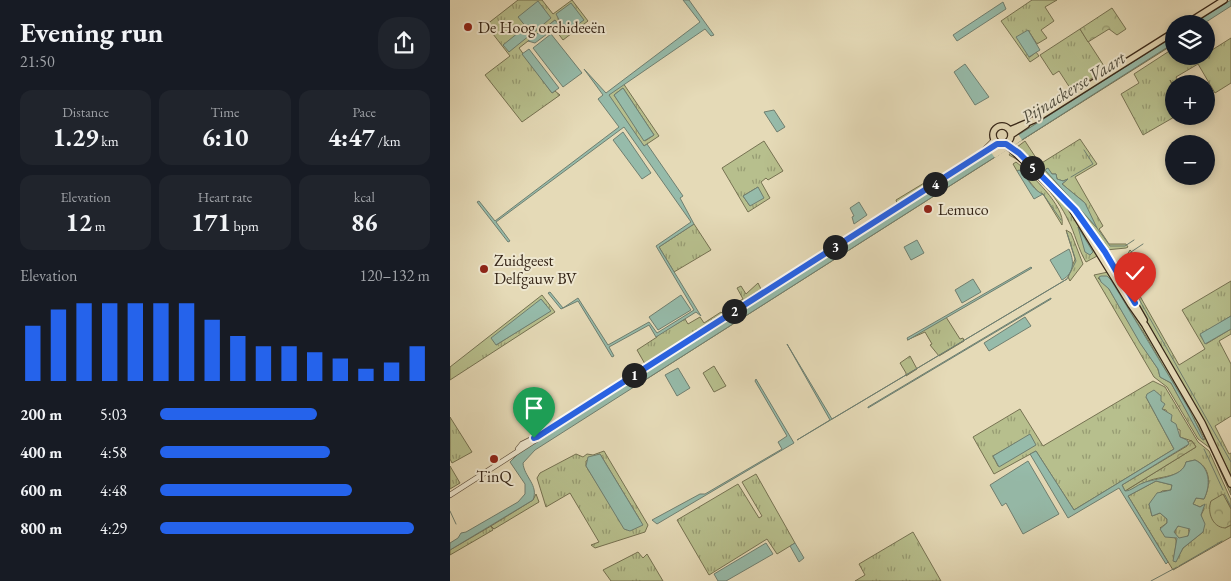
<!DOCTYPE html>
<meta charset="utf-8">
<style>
body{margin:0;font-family:"EB Garamond",serif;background:#20242c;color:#f1f3f6;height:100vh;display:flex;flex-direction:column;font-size:19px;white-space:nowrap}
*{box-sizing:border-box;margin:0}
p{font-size:16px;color:#9ea1a6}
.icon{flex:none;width:28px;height:28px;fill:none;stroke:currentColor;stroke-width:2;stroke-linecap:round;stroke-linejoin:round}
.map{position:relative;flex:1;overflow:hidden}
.sheet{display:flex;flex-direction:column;background:#171b24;width:450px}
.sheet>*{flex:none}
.tools{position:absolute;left:715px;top:15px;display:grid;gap:10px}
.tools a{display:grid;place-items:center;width:50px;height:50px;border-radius:50%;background:#171b24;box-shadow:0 2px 8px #0003;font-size:25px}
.pin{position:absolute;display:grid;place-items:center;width:42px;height:42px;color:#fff;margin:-51px -21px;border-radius:50% 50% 50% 0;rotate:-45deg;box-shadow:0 0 5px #0007}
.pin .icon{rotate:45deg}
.km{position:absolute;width:25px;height:25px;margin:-12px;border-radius:50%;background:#222;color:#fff;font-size:14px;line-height:25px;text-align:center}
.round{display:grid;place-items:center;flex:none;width:52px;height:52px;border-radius:20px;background:#20242c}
.head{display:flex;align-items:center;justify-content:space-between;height:85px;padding:0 20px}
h1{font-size:28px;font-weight:700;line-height:38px}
.stats{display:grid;grid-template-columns:repeat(3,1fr);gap:8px;height:85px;padding:5px 20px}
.stats div{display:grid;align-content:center;border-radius:12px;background:#20242c;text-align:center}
.stats b{font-size:25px;font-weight:700}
.stats small{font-size:14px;font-weight:400}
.stats p{font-size:14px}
.chart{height:140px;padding:10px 20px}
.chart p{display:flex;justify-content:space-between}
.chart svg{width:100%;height:90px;margin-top:5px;stroke:#2563eb;stroke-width:6}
ul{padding:0 20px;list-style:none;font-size:16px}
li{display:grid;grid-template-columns:80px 60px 1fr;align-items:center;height:38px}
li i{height:12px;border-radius:6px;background:#2563eb}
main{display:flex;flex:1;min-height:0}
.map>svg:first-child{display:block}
.grass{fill:url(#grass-tufts);stroke:#767252;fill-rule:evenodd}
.forest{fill:url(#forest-crowns);stroke:#767252}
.garden{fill:#b7bf8d;stroke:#767252}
.water{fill:#96bbaa;stroke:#707f70;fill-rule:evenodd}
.pier{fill:#e5dab7}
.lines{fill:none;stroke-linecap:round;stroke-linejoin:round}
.stream{stroke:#707f70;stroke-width:1}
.minor-casing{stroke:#625340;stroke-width:6}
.major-casing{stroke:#362618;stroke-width:8}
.minor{stroke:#eee7d0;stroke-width:4.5}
.major{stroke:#e5dab7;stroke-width:5.5}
.route-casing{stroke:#fff;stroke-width:10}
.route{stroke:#2563eb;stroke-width:6}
.poi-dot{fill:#8f2418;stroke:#eee7d0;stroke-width:2}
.labels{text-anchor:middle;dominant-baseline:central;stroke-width:4;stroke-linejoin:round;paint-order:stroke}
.poi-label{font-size:16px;fill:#362618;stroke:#eee7d0;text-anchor:start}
.water-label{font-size:18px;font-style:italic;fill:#4e4b3c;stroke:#eee7d0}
</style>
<main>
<section class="sheet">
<div class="head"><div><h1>Evening run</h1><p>21:50</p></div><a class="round"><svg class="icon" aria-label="share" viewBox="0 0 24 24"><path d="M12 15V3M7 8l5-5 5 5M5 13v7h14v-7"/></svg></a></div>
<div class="stats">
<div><p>Distance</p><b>1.29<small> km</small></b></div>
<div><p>Time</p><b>6:10</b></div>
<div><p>Pace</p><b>4:47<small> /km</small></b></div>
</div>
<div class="stats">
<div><p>Elevation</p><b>12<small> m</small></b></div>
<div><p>Heart rate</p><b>171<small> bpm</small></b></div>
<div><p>kcal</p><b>86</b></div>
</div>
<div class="chart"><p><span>Elevation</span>120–132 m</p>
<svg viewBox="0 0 160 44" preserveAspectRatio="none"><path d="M5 44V17M15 44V9M25 44V6M35 44V6M45 44V6M55 44V6M65 44V6M75 44V14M85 44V22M95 44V27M105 44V27M115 44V30M125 44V33M135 44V38M145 44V35M155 44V27"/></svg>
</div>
<ul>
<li><b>200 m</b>5:03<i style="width:58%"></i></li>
<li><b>400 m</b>4:58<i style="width:63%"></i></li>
<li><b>600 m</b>4:48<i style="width:71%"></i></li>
<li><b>800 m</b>4:29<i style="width:94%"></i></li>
</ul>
</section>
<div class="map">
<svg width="781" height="581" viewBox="0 0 781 581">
<defs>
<pattern id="grass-tufts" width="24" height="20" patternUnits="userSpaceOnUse" patternTransform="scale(1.25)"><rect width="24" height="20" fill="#b7bf8d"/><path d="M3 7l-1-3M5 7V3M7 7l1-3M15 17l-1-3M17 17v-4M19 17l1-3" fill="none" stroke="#969b72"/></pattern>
<pattern id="forest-crowns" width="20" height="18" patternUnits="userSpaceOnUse" patternTransform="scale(1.25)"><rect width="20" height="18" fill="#b7bf8d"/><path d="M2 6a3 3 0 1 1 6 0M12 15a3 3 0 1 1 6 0" fill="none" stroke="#969b72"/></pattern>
</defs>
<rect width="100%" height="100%" fill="#e5dab7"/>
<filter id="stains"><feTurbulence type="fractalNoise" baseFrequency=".004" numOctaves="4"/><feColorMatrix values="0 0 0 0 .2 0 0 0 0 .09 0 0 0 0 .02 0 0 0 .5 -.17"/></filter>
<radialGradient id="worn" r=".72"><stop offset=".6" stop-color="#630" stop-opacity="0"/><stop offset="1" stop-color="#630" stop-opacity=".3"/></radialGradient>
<path class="grass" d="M68,0H92L103,14L122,0L138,21L113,40L104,28L108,25L105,20L69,48L102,93L105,91L110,95L72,122L35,75L60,56L36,25Z
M582,0H607L595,7L604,21L591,30L597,38L587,44L578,30L580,57L586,52L589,56L580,62L551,21Z
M630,29L656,69L622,91L609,71L603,75L590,55Z
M724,34V36L569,135L568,133Z
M781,38V83L765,93L748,64L726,77L730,84H724V86L720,80L724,90V116H726L693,135L671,94L689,83L684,74L724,48V56H756V41L762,50Z
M724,43V44L572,140Z
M173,83L209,136L194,146L158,95ZM173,88L204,135L195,141L164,95Z
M630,139L647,164L625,177L653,226L649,229L659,244H676L678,247L676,248L656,250L627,210L567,147L575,141L590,164ZM597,168L602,174H606L607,179L613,181L618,179L612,184L634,202L646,227L595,170Z
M314,141L333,171L318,180L316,178L311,182L320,198L298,212L272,168ZM308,187L300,206L293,196Z
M540,150L550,154L192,382L191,381L544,157L541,152L535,156L188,376Z
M562,151L617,206L649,255L636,262C628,249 625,233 618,220C608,198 580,165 559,155Z
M566,162C580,173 616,207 612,225L593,194L589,193L570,170L567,171L563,164Z
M489,174L490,176L447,203L446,200Z
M244,224L261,250L224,272L209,247Z
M616,230L621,233L633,264L620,281L618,277L625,259Z
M680,250L682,252L674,268L729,365L755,349L732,310L781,281V316L750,335L756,344L781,329V334L769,341L781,364V416L765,426L779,454L781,453V476L753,419L666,268L672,264Z
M658,272C695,330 731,388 762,449C769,463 781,479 781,495L760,448L748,439L717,387L704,377L644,275ZM658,277L697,338L755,439L753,440L721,383L710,377L708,369L690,342L659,289L648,278Z
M308,283L311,289L275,312L274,310L293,299L287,288L291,286L296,294Z
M92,295L105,312L0,380V367ZM91,299L100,311L46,345Z
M271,312L273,314L195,364L187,350L207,337V335L235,319L238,324L250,317L254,323Z
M496,317L510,339L513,338L514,341L489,356L480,345L482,344L475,332L457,340Z
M460,356L467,369L456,376V373L450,363Z
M703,381L715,387L748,442L759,451L781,500V509L777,501L775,528L781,525V537L723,570L678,496L706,481L722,485L721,490L712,491L699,504L702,516L710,513L717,519V523L710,528C730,540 727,536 724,557H728L733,548L753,532L751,515L754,509L753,505L750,507L743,504L746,498L754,499C761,485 761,467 745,460L736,462C733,477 713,476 701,480C693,483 686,487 679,491H675L746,447L742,441L730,437V430L726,428V425L721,421L716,410L712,409L710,401L696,397L724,449L624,510L586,451L544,474L523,437L570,409L593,446ZM580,435L585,445L548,466L543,456Z
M0,417L22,452L2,463L0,459Z
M154,451L198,525L195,532L145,548L141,545L149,542L120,493L96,507L87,478L90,473L126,454L133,457L137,454L143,455ZM150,454L190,520L176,530L136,466V461Z
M0,466L10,483L0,489Z
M306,474L345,543L327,554L317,539L259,575L227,520L288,484L309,518L312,516L292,482Z
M86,494L89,502L44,529L41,526L83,500Z
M725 532a7 7 0 1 1 14 0a7 7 0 1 1-14 0Z
M41,526L43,530L0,555V550Z
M463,532L491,581H405L415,575L409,564Z
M188,552L193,558L197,554L213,581H161L153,570Z"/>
<path class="forest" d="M662,8L676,29L667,35L659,29L638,42L630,29Z
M739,441H742L746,447L675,491L672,485L737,446Z
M773,494L781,509V525L775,528C762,527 757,512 761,501Z"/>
<path class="garden" d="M264,366L276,386L264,392L253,373Z"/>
<path class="water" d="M233,0H239L264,35L261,36L255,29L159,95L194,146L197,144L233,196L230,198L244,224L209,247L251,316L246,312L206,337L199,325L159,347L164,356L162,357L128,301L111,309L98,293L100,292L113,308L128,298L158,345L199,322L207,333L244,310L206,246L241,222L174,127L46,222L60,241L58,242L27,202L29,201L45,221L169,127L148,99L153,95L134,69L156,93L250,22Z
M781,0V6L753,24H742Z
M88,1L101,18L82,34L68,17Z
M553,2L556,9L507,41L503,35Z
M121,3L134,20L116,33L106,14Z
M105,20L109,25L85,43L78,41Z
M74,28L80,35L59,52L53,45Z
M578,30L590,50L579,57L566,37Z
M101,34L132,73L113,87L83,48Z
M724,36V43L85,450L73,463C74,477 89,485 83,500L0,550V543L8,538L11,533L16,532L68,502L75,494V484L60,462L71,451Z
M79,49L109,88L102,93L72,54Z
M515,64L539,97L525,105L504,72Z
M173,88L204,135L194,141L164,95Z
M324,110L335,127L327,132L314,112Z
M173,132L201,173L192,179L163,140Z
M598,168L602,174H606L607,179L613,181L618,179L612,184L635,203L647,228L595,170Z
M569,170L576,176C576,179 587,193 593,194L584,199L567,171Z
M308,187L314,198L300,206L293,196Z
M409,202L417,215L404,224L402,217L404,216L400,208Z
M628,227L643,252L640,255L635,252Z
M467,240L474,253L461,260L454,247Z
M619,249C624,260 625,273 612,280L600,260Z
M581,267L582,268L458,340L457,338Z
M651,276H657L661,280L739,409L754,440L751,438L721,383L710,377L708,369L690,343L659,289L651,282L649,277Z
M523,279L531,292L512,303L505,290Z
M617,279L347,440L380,420L337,344L382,419Z
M231,295L241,310L208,330L199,317Z
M601,298V299L418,408V407Z
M91,299L101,311L46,345L41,338Z
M781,316V329L755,344L750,334Z
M575,317L581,326L539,351L534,343Z
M228,368L240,388L227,396L215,375Z
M306,379L344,443L207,524L202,520L250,494H255L332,449L328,442L337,436L305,381Z
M704,390L711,396V401L715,404L712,409L722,415L721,421L726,424L730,437L737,440L739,444L672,485L675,491C681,491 687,485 693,483C705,478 733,478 736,462L745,460C760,467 761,485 754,499L746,498L743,504L750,507L755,504L751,515L755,524L753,532L733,548L726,562L723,561L727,538L715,537L710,529L717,523V519L710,513L702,516L699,504L707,493L721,490L722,485L706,481L678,496L718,562L716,564L669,488L618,518L580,454L586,451L624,510L724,449L696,397L697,394ZM728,526L740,529L738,536L729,538L724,532Z
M580,434L586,445L549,467L543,456Z
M150,454L190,520L193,525L180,531L174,529L136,466L138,457Z
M578,461L609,514L573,534L556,503L552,506L540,485Z
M316,543L323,554L276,581H268L264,574Z
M345,543L354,558L349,562L340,546Z"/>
<path class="pier" d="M568,134L572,140L545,158L540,151Z"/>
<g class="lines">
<path class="stream" d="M621,177L643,164L634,150
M593,194L611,220
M647,228L660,246H675L684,240
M617,233L626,261L617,279
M674,271L672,269L681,252L693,244
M677,278L781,462
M754,449L773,490
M775,495L781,507
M0,511L6,524
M729,566L772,541
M701,581L727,567"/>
<defs>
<path id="minor" d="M532,152L544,140
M68,449L72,444L86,437
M0,495L547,144"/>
<path id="major" d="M736,24L774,0
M543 135a9 9 0 1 1 18 0a9 9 0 1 1-18 0Z
M560,130L586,119L724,32
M561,135L576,125
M556,144L622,207
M620,206L681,305L695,325L752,423L781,484
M628,213L655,252L694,320"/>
</defs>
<use href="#minor" class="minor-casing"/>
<use href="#major" class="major-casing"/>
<use href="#minor" class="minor"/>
<use href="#major" class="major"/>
</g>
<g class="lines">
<defs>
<path id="route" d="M84,438L87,437L547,144H556L569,153L625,210L655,252L685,303"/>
</defs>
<use href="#route" class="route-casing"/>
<use href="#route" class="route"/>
</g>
<g class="poi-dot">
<circle cx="18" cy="27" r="5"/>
<circle cx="478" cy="209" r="5"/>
<circle cx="34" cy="269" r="5"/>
<circle cx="44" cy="459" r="5"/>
</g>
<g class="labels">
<g class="poi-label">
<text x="28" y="27">De Hoog orchideeën</text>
<text x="488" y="209">Lemuco</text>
<text x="44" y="260">Zuidgeest<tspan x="44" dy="18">Delfgauw BV</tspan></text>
<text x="44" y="476" text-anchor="middle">TinQ</text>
</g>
<g class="water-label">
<text transform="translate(623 87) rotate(-32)">Pijnackerse Vaart</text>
</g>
</g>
<rect width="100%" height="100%" filter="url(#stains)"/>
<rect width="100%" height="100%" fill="url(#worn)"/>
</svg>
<div class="tools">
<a><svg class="icon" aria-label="layers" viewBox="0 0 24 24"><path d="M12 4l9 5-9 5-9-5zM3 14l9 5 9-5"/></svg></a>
<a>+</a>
<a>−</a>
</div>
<div class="pin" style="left:84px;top:438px;background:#1e9e55"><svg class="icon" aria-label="arrive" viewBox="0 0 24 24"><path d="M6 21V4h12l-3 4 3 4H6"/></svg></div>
<div class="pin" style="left:685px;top:303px;background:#d93025"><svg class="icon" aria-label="check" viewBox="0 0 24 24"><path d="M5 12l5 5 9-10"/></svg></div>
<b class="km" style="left:184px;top:375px">1</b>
<b class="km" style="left:284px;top:311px">2</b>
<b class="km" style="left:385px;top:247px">3</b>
<b class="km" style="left:485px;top:184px">4</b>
<b class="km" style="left:582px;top:168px">5</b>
</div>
</main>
